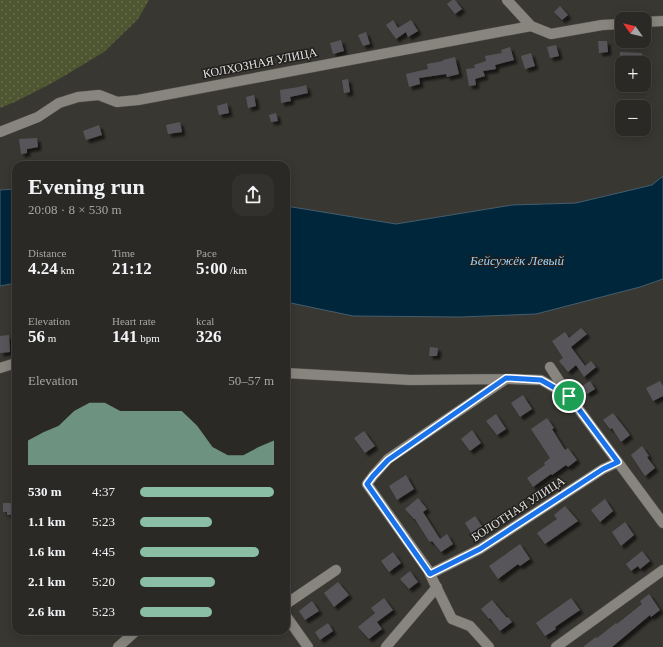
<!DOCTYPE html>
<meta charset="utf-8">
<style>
body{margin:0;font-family:Georgia,serif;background:#33312d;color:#f1f3f6;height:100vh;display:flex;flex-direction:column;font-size:15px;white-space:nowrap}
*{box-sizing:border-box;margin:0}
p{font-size:13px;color:#a6a6a7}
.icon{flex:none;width:22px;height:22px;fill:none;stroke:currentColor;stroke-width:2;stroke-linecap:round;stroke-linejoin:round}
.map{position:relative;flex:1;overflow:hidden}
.sheet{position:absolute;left:12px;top:161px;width:278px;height:474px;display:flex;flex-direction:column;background:#2b2925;border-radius:12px;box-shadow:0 2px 10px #0003,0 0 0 1px #474542}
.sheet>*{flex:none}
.needle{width:26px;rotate:304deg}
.fabs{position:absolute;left:615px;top:12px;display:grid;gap:8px}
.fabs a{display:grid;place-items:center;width:36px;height:36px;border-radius:8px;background:#2b2925;box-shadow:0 2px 10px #0003,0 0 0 1px #474542;font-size:20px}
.pin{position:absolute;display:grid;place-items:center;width:34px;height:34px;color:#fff;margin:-17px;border:2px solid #fff;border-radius:50%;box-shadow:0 1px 4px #0007}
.round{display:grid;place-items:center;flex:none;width:42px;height:42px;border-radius:12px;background:#33312d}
.head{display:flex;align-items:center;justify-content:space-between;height:68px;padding:0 16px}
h1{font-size:22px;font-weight:600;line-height:30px}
.stats{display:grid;grid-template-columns:repeat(3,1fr);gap:6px;height:68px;padding:4px 16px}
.stats div{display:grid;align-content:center}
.stats b{font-size:17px;font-weight:600}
.stats small{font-size:11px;font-weight:400}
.stats p{font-size:11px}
.chart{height:112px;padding:8px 16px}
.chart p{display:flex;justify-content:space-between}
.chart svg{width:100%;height:72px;margin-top:4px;fill:#8abfa5;opacity:.7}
ul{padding:0 16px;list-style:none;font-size:13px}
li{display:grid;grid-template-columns:64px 48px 1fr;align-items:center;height:30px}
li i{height:10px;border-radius:5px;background:#8abfa5}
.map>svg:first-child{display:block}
.grass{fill:url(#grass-dots)}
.water{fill:#00263c;stroke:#445e6d}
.building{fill:#59555a;filter:url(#shadow)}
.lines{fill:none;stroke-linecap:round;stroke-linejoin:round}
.minor-casing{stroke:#575550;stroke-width:11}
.minor{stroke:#88857e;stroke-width:10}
.route-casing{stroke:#fff;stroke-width:8}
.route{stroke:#1a73e8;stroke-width:5}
.labels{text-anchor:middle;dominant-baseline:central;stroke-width:3;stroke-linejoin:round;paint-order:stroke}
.street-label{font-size:12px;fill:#e3e1de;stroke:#1f1e1c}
.water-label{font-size:13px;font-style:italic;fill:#98d2fa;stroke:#1f1e1c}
</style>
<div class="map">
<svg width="663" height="647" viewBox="0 0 663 647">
<defs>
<pattern id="grass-dots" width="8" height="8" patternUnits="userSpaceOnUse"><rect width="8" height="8" fill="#4e5531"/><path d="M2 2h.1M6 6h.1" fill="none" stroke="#676d4e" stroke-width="1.8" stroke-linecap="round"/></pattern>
<filter id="shadow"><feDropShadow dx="3.5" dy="3.5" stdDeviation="1" flood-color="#0009"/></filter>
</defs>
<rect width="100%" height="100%" fill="#393731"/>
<path class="grass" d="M0,0H149L138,19L104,52L54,82L17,101L0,108Z"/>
<path class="water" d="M663,176V279L640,287L536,314L461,317L353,316L286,302V206L396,224L512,205L576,203L652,185Z
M16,189V283L0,286V190Z"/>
<path class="building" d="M452,0H455L462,9L455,14L447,4Z
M560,6L568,15L562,20L554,12Z
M393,20L398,28L411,20L418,31L408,37L406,32L396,39L386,25Z
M366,32L370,44L363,46L358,35Z
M341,40L344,51L333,54L330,43Z
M598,41H607L608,52L599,53Z
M556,45L559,56L550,58L547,47Z
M510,47L514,60L495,65L496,69L483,71L485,76L475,79L476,85L469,86L466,69L475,68L474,65L486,61L485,56L502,53L501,50Z
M620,52L642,53V63H619Z
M531,53L535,66L525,69L521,56Z
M455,57L459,74L447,77L446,74L419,78L420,84L409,87L406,74L428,69L427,64L443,61V60Z
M348,79L350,92L344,93L342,80Z
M306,85L308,93L290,97L291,101L281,103L280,90L299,87Z
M254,95L256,106L248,108L246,97Z
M227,103L229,113L219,115L217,106Z
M276,113L278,121L271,122L269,115Z
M180,122L182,132L168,134L166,125Z
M99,125L102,135L86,140L83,131Z
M37,138L38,147L27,149V153L21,154L19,139Z
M581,328L587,334L571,347L585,366L591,361L596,367L584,377L576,365L568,372L559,361L563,358L552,341L565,332L569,338Z
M9,335L10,352L0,353V336Z
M430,347L438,348L437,356H429Z
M590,381L595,389L587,394L582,386Z
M660,381L663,386V396L653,401L646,388Z
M523,395L532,409L520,417L511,403Z
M613,413L630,435L621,442L612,428L610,429L603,420Z
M496,414L506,429L497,435L486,421Z
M547,418L554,428L552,429L565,450L568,448L577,460L568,467L566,465L552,475L551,474L533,487L527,478L545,465L544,463L550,458L531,429Z
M472,430L481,443L470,451L461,439Z
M364,431L375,446L365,453L354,438Z
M642,446L649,456L647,457L655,468L645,476L631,455Z
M406,475L414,489L397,500L389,486Z
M418,498L427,509L423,512L440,539L447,534L453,544L441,552L432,541L430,542L427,538L415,519H414L405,509Z
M605,499L613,511L600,522L591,510Z
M3,503H16V515H7V512H3Z
M565,506L578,521L545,544L537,533L557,519L554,515Z
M475,516L482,526L471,533L465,523Z
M625,522L634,535L621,546L612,532Z
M520,544L530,559L520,566L518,564L498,579L489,566Z
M642,551L650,561L640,569L638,566L631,571L626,564Z
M393,552L401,563L389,572L381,561Z
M410,571L418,582L409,589L400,579Z
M338,582L349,595L334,607L324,593Z
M649,594L660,610L651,617L650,615L612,647H583L596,637L597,638L616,623L617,624L642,604L640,601Z
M384,598L393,610L377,622L382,629L369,639L358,627L375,613L371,608Z
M571,598L580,610L555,627L556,629L545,636L536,623Z
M492,600L507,618L508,617L512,622L500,631L490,618L489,619L481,609Z
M312,601L319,611L305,620L299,611Z
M328,623L333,631L320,640L315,632Z"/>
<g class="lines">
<defs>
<path id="minor" d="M507,0L531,26
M644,22L663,21
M0,132L38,117L59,103L78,97L99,95L117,102L138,100L531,26L551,34L602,25L622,24
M550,367L569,396L663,523
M0,368L16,363
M286,373L410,380L506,379L541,380L569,396
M430,574L480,549L603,469L618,462
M286,604L336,570
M286,616L308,647
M118,647L136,631
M386,647L437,587
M489,647L470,626L452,619L428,570L367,484L373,476L388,459L506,379
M556,647L663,570"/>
</defs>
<use href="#minor" class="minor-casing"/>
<use href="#minor" class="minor"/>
</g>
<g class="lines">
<defs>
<path id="route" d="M506,378L541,380L569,396L618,462L603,469L480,549L430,574L367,484L373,476L388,460Z"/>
</defs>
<use href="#route" class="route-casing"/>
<use href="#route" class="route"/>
</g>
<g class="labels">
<g class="street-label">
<text transform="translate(260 63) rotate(-11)">КОЛХОЗНАЯ УЛИЦА</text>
<text transform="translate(518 509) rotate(-33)">БОЛОТНАЯ УЛИЦА</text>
</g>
<g class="water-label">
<text x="517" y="260">Бейсужёк Левый</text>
</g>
</g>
</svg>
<div class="fabs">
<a><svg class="needle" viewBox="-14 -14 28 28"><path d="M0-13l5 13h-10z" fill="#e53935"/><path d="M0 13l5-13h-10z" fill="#a6a6a7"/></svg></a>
<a>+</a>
<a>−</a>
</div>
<div class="pin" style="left:569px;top:396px;background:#1e9e55"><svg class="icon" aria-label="arrive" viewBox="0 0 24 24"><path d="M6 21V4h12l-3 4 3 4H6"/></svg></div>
<section class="sheet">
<div class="head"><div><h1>Evening run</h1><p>20:08 · 8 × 530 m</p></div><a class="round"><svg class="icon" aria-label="share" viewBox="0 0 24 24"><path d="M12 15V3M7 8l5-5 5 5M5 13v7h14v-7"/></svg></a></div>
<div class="stats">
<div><p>Distance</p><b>4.24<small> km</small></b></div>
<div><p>Time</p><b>21:12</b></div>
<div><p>Pace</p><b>5:00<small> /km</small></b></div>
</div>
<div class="stats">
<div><p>Elevation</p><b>56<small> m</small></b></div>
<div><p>Heart rate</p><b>141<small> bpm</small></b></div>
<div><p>kcal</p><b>326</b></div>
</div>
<div class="chart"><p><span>Elevation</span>50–57 m</p>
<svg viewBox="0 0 160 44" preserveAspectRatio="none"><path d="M0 44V29L10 24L20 20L30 11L40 6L50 6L60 11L70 11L80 11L90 11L100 11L110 20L120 33L130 38L140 38L150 33L160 29V44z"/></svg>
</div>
<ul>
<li><b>530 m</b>4:37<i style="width:100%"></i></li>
<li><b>1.1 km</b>5:23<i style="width:54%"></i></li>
<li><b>1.6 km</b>4:45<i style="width:89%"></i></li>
<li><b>2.1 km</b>5:20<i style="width:56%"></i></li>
<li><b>2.6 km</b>5:23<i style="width:54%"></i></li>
</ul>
</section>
</div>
